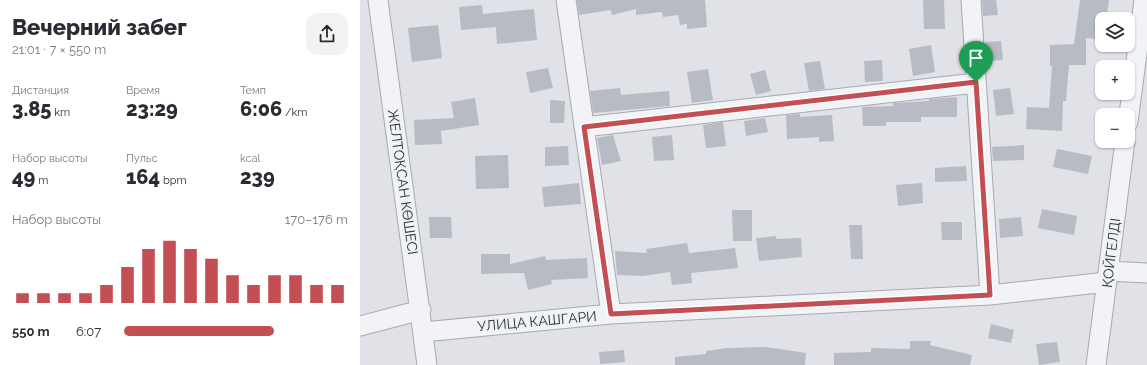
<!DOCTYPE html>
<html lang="ru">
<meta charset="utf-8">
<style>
body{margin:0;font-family:Raleway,sans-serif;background:#f2f2f3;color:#2b2b33;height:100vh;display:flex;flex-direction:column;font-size:15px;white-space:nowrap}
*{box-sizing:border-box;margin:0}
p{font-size:13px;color:#7c7c81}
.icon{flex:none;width:22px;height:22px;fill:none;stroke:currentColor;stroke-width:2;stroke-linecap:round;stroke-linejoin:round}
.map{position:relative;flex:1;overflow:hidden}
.sheet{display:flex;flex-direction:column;background:#fff;width:360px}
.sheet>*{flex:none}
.tools{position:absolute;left:735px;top:12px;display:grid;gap:8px}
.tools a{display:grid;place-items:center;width:40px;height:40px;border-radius:8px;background:#fff;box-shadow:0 1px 3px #0004;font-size:20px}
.pin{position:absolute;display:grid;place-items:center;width:34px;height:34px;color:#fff;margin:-41px -17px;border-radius:50% 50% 50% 0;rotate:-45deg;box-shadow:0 0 4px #0007}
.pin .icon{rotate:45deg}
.round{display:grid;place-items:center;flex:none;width:42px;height:42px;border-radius:12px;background:#f2f2f3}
.headline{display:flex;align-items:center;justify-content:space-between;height:68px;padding:0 12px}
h1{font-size:22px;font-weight:800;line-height:30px}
.stats{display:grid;grid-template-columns:repeat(3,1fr);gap:6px;height:68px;padding:4px 12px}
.stats div{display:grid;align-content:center}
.stats b{font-size:20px;font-weight:800}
.stats small{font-size:11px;font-weight:400}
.stats p{font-size:11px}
.chart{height:112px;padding:8px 12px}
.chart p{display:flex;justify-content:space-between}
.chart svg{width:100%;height:72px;margin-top:4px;stroke:#c34e53;stroke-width:6}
ul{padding:0 12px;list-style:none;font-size:13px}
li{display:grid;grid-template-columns:64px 48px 1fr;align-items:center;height:30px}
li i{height:10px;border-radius:5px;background:#c34e53}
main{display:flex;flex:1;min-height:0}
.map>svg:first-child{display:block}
.building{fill:#b7bbc4}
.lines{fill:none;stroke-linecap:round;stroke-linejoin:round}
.minor-casing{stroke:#a6a9b1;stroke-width:21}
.minor{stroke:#f2f3f6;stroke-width:19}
.route-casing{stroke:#fff;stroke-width:8}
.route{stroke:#c34e53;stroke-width:5}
.labels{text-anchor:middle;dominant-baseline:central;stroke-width:3;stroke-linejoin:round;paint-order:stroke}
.street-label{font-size:14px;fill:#2a2f3d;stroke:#eff1f5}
</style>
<main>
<section class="sheet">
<div class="headline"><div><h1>Вечерний забег</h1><p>21:01 · 7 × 550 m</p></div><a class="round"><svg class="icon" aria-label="share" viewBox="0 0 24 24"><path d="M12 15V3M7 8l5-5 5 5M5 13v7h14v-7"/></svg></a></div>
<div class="stats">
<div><p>Дистанция</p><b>3.85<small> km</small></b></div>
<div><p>Время</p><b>23:29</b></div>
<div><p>Темп</p><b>6:06<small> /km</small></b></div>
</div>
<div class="stats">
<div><p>Набор высоты</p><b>49<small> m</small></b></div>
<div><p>Пульс</p><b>164<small> bpm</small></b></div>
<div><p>kcal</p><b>239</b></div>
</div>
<div class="chart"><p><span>Набор высоты</span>170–176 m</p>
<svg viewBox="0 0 160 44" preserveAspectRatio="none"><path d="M5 44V38M15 44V38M25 44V38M35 44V38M45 44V33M55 44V22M65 44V11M75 44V6M85 44V11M95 44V17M105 44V27M115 44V33M125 44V27M135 44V27M145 44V33M155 44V33"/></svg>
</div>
<ul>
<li><b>550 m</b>6:07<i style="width:67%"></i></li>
</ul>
</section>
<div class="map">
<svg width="787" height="365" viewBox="0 0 787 365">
<rect width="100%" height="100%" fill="#e0e2e7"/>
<path class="building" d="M217,0H345L347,27L327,29V24L320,25L318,15L303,17L302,12L276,15V9L252,15L251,10L219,15Z
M563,0H584L585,29H564Z
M622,0H636L638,15L623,16Z
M720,0H749L746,19H742V40L726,38V65H709L706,101H703L702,131L666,129L667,107L689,108L692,66H690V45L714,44Z
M122,5L123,14L174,9L177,40L137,44L136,27L101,30L99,7Z
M78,25L82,58L52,62L48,28Z
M641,41L643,60L627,61L626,42Z
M571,45L575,72L553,76L549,49Z
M522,60L523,81L505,82L504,61Z
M460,61L465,89L449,91L444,63Z
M188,68L193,88L170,93L166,72Z
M348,69L353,100L332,103L327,72Z
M405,70L411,91L396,95L390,74Z
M260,88L261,95L309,91L310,106L233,113L230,91Z
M650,88L654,114L636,116L633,90Z
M597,97V117H561V122H526V126H503L502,107L533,106V103L569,101V99Z
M115,98L119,125L81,131L82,144L55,145L54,120L94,118L91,102Z
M190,100L205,101L204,123H190Z
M440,114V117L472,115L474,141L459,142V137L427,139L426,115Z
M405,118L408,132L386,136L384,121Z
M363,122L366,146L346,148L343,125Z
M253,135L261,161L242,165L237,138Z
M312,135L314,160L294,161L292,137Z
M664,145V160L633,161L632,147Z
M208,146L209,165L185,166V147Z
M697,149L732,156L728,174L693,167Z
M148,155L149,188L116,189L115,156Z
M606,166L607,181L575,182V168Z
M219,183L221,204L184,207L182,187Z
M562,183L563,203L538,206L536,185Z
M682,209L717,216L714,235L678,228Z
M372,210H392V241H373Z
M69,217H91L92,238H70Z
M661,217L663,236L640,238L639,219Z
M581,222H602V240H582Z
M489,225H502L503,259H491Z
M416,236V239L441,238L442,257L399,261L396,238Z
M327,243L329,253L375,248L378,268L331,273L332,283L312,285L310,272L283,276L257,275L255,251L287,253L286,249Z
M121,254H150V264L185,256L186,260L227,258L228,278L191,280L192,284L168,290L164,273L121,274Z
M631,324L654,330L651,343L628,338Z
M550,341H571L570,345L612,355L610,365H474V353L511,352V348L550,349Z
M697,342L700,362L679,365L676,344Z
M406,347L446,353L445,365H315V357L346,354V351L367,348Z
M264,350L265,362L240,364L239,352Z"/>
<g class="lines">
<defs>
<path id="minor" d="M18,0L67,365
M206,0L251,314
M611,0L630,295
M768,122L784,0
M224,127L616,83
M748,271L787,273
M0,326L61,310
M63,332L251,314L630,295L747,282
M736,365L765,141"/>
</defs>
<use href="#minor" class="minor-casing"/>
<use href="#minor" class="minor"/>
</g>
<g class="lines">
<defs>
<path id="route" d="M616,82L630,295L251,314L224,127Z"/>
</defs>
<use href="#route" class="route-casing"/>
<use href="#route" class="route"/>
</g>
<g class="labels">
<g class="street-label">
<text transform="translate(43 182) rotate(82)">ЖЕЛТОҚСАН КӨШЕСІ</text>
<text transform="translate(751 253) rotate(-83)">ҚОЙГЕЛДІ</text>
<text transform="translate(177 321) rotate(-5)">УЛИЦА КАШГАРИ</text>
</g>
</g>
</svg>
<div class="tools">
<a><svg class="icon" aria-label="layers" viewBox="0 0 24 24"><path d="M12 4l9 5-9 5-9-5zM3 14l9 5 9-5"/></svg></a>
<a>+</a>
<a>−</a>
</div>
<div class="pin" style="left:616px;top:82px;background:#1e9e55"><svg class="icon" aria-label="arrive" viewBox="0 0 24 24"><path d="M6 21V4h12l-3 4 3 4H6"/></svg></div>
</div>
</main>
